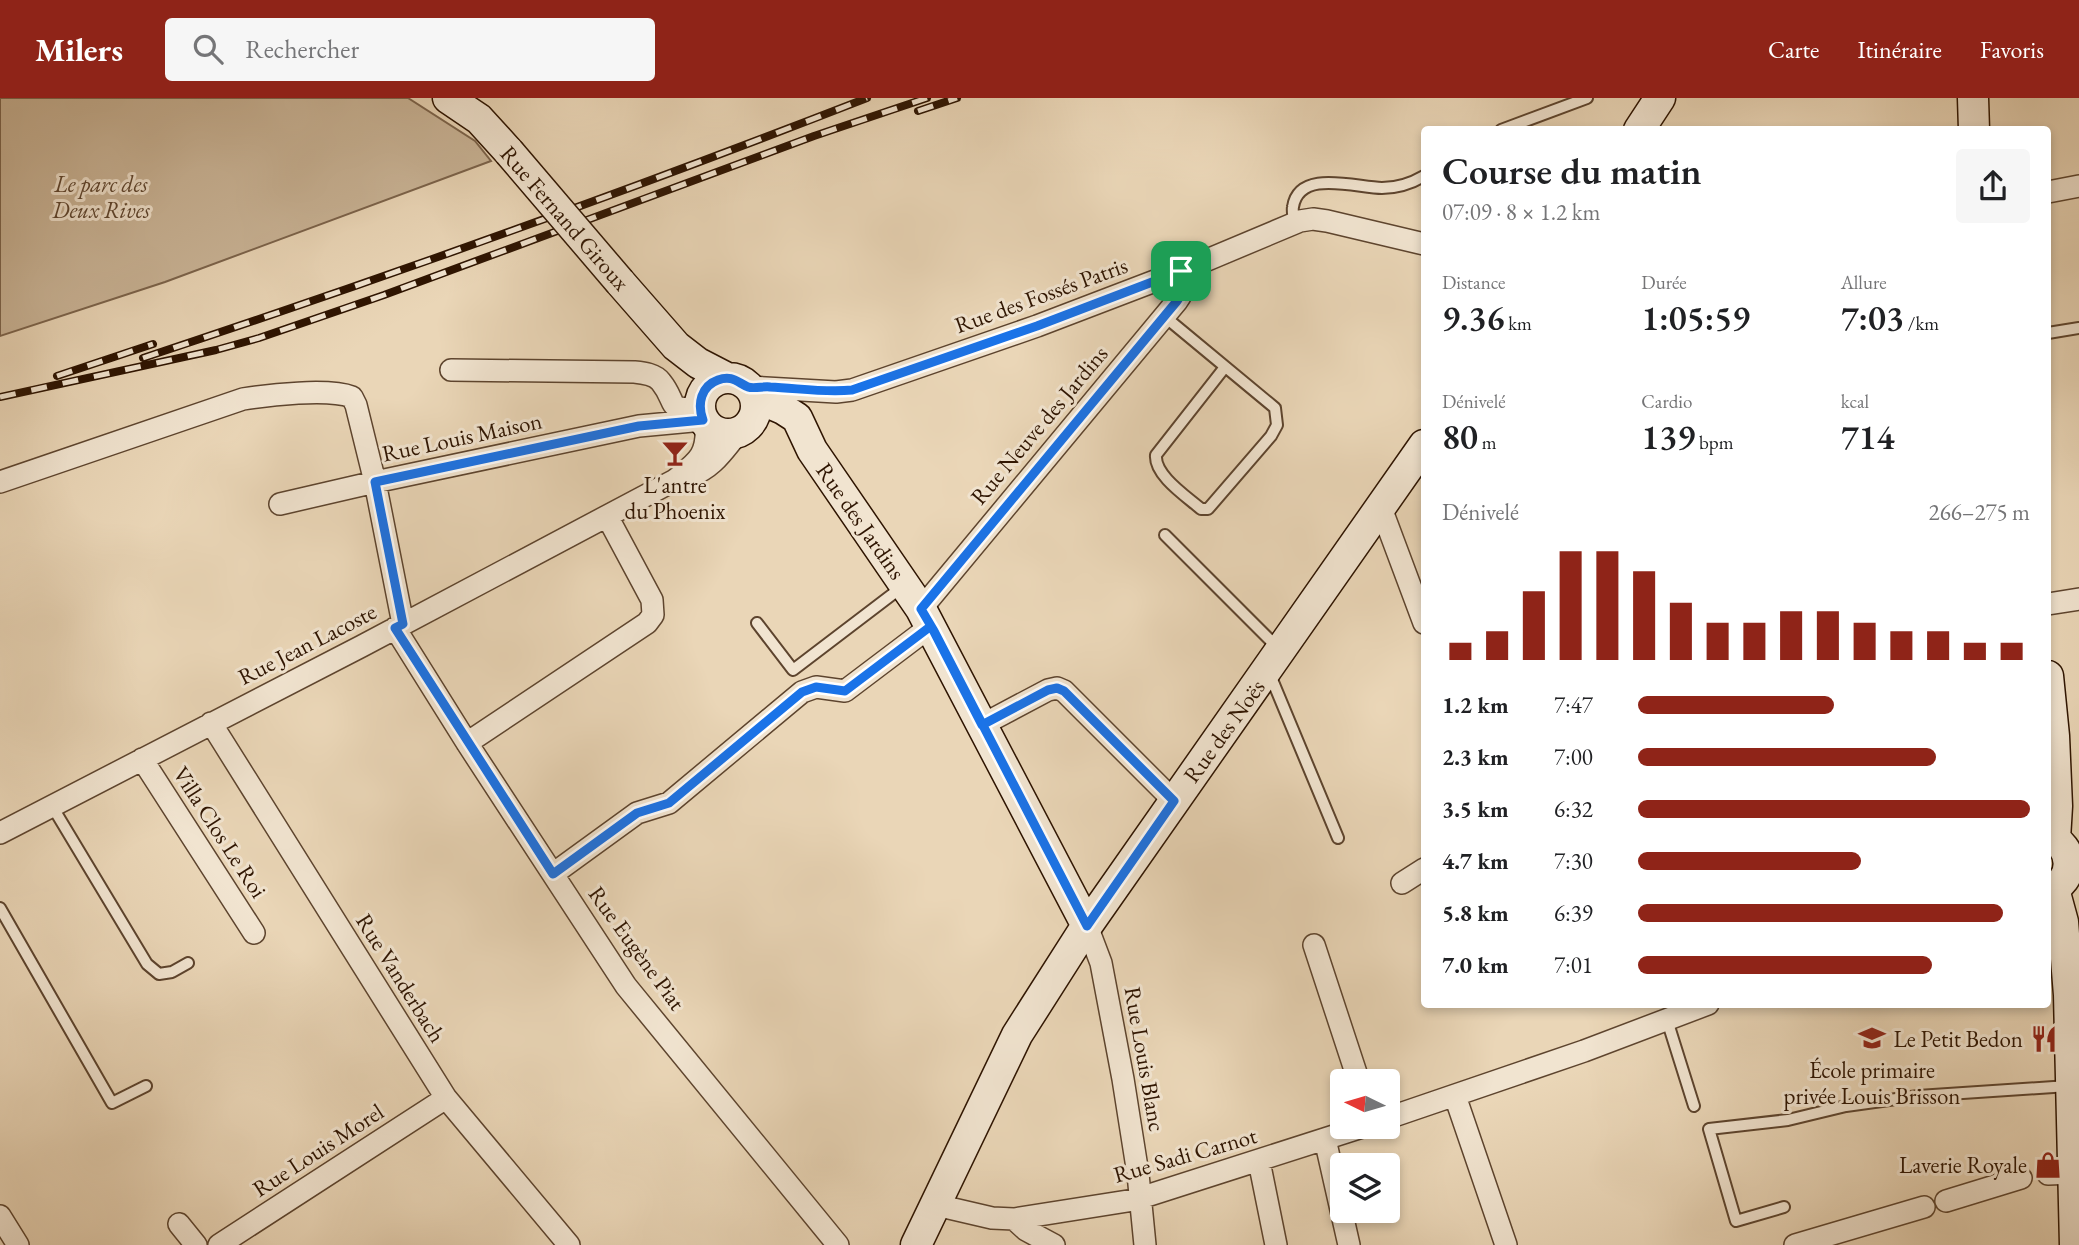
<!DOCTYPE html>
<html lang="fr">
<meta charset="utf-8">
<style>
body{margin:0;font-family:"EB Garamond",serif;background:#f6f6f6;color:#202124;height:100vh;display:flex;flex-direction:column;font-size:26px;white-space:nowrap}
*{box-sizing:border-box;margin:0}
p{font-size:23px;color:#757577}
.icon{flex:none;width:38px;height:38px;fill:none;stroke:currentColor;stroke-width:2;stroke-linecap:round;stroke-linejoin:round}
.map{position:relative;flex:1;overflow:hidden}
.details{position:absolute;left:1421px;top:28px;width:630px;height:882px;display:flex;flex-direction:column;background:#fff;border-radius:7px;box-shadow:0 4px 10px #0003}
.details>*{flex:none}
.needle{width:46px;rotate:275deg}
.tools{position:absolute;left:1330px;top:971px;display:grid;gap:14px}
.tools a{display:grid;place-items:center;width:70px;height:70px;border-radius:7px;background:#fff;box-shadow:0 4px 10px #0003;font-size:35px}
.pin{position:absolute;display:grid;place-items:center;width:60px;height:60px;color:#fff;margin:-30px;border-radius:14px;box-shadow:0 4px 10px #0006}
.round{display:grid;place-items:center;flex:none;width:74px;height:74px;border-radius:7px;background:#f6f6f6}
.summary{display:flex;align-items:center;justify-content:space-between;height:119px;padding:0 21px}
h1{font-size:38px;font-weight:600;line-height:52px}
.figures{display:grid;grid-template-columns:repeat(3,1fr);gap:10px;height:119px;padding:7px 21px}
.figures div{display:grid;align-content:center}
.figures b{font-size:35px;font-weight:600}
.figures small{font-size:19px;font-weight:400}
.figures p{font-size:19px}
.chart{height:196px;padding:14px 21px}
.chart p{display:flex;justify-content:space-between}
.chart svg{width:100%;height:126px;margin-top:7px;stroke:#8f2418;stroke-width:6}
ul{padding:0 21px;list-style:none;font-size:23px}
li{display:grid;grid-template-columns:112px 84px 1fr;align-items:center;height:52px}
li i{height:18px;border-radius:9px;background:#8f2418}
header{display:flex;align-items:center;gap:42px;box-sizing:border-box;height:98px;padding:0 35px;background:#8f2418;color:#fff}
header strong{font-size:33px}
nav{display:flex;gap:38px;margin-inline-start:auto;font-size:24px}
.search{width:490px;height:63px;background:#f6f6f6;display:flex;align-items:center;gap:18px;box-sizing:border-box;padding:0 24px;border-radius:7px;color:#757577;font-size:26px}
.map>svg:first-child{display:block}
.green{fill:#cab598;stroke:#7c644c;stroke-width:2}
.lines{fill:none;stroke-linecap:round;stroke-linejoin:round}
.lane-casing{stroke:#5d442e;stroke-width:14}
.street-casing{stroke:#5d442e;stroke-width:24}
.secondary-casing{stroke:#2e1401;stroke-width:33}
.lane{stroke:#f1e4d0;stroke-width:10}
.street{stroke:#f1e4d0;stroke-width:21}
.secondary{stroke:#f1e4d0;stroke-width:30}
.rail-casing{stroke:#2e1401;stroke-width:8}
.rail{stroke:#f1e4d0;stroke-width:5;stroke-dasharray:16;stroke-linecap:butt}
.secondary-bridge-casing{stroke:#2e1401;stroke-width:33;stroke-linecap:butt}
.secondary-bridge{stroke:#f1e4d0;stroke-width:30}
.route-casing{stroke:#fff;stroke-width:14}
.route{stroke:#1a73e8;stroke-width:9}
.labels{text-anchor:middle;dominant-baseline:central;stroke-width:6;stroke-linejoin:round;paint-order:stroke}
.park-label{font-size:23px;font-style:italic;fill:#5d442e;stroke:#f1e4d0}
.street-label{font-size:23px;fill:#2e1401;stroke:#f1e4d0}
.poi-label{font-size:23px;fill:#2e1401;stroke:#f1e4d0}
</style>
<header>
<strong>Milers</strong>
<div class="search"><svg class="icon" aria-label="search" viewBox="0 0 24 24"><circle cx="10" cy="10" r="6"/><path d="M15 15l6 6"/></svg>Rechercher</div>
<nav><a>Carte</a><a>Itinéraire</a><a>Favoris</a></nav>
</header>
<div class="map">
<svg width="2079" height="1147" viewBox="0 0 2079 1147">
<rect width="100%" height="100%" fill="#ead6b7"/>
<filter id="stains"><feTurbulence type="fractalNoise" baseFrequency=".00286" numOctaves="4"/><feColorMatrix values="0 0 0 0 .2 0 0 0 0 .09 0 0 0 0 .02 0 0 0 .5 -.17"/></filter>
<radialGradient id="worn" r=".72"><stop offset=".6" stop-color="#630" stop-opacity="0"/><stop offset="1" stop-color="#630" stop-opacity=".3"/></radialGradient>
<path class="green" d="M0,0H408L475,43L491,63L165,184L0,238Z"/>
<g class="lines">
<defs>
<path id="lane" d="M1501,32L1587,0
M1294,125C1294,120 1292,113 1293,109C1299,70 1357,90 1382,90C1396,90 1412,85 1424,78
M1164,218L1275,310L1277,327L1271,338L1208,411H1201C1186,398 1154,377 1156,357L1225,269
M2048,235L2079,230
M1165,437L1279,551
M757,525L793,572L902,489
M1267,577L1273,584L1338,740
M52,708L147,866L159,876L172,874L188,865
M0,810L112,1005L146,988
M1667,922L1694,1008
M1784,1109L1736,1123L1709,1031L1788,1022L1846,1008L1918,998L2068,988"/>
<path id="street" d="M2048,94L2079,88
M451,272L634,274C644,275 655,276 661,284C678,305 665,314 699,309
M749,289L836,294L852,292L1037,228L1181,173L1300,123L1313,121L1327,123L1424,146
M690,378C713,370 723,353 738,335
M0,384L243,301C269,297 328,290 352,299L356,307L375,384L280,406
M1381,410L1424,525
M2048,506L2079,501
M921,511L1177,203C1185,192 1185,187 1181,173
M403,526L375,384L639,328L703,322
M395,530L467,645L626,888L838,1147
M211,625L446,1000L569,1147
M982,627L1048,592L1057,590L1064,593L1174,703
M467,645L647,525L653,517L652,502L607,418
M142,661L254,835
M0,735L362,548L675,382C697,364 708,358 706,327
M553,776L637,715L669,705L802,594L816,589L845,593L931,528
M1402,785L1424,771
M1087,828L1101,865L1123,981L1138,1076L1145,1147
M1314,847L1359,984
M1455,998L1506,1147
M1388,1020L1584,953L1708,906
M1325,1041L1349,1147
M1259,1063L1276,1147
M2048,1076L2074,1075
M1946,1103L2021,1080
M937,1104L949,1110L992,1120L1014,1121L1134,1102L1362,1029
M0,1118L18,1147
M1014,1121L1026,1132L1054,1147
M179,1126L196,1147
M219,1147L446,1000
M1795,1147L1924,1109"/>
<path id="secondary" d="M448,0L479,21L509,54
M1973,0L1974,32
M1639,32L1660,0
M620,184L676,248L698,265L727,280
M700 308a28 28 0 1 1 56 0a28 28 0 1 1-56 0Z
M755,299L783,311L797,320L812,352L921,511L1087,828
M2048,578L2054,638L2057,708L2055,741
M2048,739C2075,747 2076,784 2048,792
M2054,791L2063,824L2069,897L2075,1147
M916,1147L1017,937L1082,835L1424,347"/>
</defs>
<use href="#lane" class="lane-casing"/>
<use href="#street" class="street-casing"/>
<use href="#secondary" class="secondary-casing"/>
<use href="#lane" class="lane"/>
<use href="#street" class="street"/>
<use href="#secondary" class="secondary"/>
<defs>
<path id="rail" d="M918,13L957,0
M143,260C387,179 628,93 867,0
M57,278L153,246
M0,299L216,252L259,240L384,197L814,38L927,0"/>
</defs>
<use href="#rail" class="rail-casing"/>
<use href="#rail" class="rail"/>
<defs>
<path id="secondary-bridge" d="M509,54L620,184"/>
</defs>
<use href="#secondary-bridge" class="secondary-bridge-casing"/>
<use href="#secondary-bridge" class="secondary-bridge"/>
</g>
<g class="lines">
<defs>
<path id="route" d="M1181,173L1037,228L852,292C825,295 797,290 770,289C764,288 754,291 748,289C737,284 732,277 718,282C701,288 697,306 703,322L639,328L375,384L403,526L395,530L553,776L637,715L669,705L802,594L816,589L845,593L931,528L982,627L1048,592L1057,590L1064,593L1174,703L1087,828L934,533L921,511L1177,203C1185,192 1185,187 1181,173"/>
</defs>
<use href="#route" class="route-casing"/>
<use href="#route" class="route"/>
</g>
<defs>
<symbol id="bar-bare" viewBox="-9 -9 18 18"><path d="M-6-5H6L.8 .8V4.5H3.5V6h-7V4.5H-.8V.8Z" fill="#8f2418" stroke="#f1e4d0" stroke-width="2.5" paint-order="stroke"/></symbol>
<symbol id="school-bare" viewBox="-9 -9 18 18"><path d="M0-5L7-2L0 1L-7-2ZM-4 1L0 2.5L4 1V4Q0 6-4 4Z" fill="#8f2418" stroke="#f1e4d0" stroke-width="2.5" paint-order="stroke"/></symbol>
<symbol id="restaurant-bare" viewBox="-9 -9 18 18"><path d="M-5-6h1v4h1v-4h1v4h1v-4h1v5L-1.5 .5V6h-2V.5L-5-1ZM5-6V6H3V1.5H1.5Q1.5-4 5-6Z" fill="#8f2418" stroke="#f1e4d0" stroke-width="2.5" paint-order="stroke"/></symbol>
<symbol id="shop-bare" viewBox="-9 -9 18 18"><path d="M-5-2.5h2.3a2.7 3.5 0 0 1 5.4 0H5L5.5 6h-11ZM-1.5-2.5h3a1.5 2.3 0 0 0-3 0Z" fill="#8f2418" stroke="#f1e4d0" stroke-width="2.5" paint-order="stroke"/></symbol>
</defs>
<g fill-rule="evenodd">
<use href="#bar-bare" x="656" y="336" width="38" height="38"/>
<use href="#school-bare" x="1853" y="921" width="38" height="38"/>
<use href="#restaurant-bare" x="2025" y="922" width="38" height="38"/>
<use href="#shop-bare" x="2029" y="1048" width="38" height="38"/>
</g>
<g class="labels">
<g class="park-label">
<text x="101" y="86">Le parc des<tspan x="101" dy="26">Deux Rives</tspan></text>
</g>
<g class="street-label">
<text transform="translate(565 120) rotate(49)">Rue Fernand Giroux</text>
<text transform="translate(1041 197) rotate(-20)">Rue des Fossés Patris</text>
<text transform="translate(1039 327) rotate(-50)">Rue Neuve des Jardins</text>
<text transform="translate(462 339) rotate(-12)">Rue Louis Maison</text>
<text transform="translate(861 423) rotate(55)">Rue des Jardins</text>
<text transform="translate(307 546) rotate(-27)">Rue Jean Lacoste</text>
<text transform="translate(1224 633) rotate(-54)">Rue des Noës</text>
<text transform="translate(220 734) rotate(57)">Villa Clos Le Roi</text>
<text transform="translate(637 850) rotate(54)">Rue Eugène Piat</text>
<text transform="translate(401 880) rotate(58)">Rue Vanderbach</text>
<text transform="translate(1145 961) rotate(80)">Rue Louis Blanc</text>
<text transform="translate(318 1052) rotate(-33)">Rue Louis Morel</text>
<text transform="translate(1185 1057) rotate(-16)">Rue Sadi Carnot</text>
</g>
<g class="poi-label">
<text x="675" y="387">L'antre<tspan x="675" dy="26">du Phoenix</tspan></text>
<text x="2023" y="941" text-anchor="end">Le Petit Bedon</text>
<text x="1872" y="972">École primaire<tspan x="1872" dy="26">privée Louis Brisson</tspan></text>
<text x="2027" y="1067" text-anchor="end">Laverie Royale</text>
</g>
</g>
<rect width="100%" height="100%" filter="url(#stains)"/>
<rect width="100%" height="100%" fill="url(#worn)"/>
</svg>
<div class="tools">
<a><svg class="needle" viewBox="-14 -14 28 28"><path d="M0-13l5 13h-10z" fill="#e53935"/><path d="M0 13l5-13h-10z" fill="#757577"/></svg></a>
<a><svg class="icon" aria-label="layers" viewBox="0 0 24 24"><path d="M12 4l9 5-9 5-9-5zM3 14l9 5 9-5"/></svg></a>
</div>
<div class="pin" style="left:1181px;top:173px;background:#1e9e55"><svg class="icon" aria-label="arrive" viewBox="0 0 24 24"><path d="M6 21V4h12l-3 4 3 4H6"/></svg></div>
<section class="details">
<div class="summary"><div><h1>Course du matin</h1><p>07:09 · 8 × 1.2 km</p></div><a class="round"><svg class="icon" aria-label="share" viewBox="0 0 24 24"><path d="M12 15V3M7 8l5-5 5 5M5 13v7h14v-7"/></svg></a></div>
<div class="figures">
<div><p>Distance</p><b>9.36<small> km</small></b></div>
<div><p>Durée</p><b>1:05:59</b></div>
<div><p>Allure</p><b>7:03<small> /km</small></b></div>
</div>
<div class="figures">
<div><p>Dénivelé</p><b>80<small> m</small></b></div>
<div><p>Cardio</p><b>139<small> bpm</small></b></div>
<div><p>kcal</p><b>714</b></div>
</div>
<div class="chart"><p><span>Dénivelé</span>266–275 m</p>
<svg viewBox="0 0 160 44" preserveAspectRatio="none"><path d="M5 44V38M15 44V34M25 44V20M35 44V6M45 44V6M55 44V13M65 44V24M75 44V31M85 44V31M95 44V27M105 44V27M115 44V31M125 44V34M135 44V34M145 44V38M155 44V38"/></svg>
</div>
<ul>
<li><b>1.2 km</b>7:47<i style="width:50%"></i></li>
<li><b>2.3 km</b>7:00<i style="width:76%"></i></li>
<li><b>3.5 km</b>6:32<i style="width:100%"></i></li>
<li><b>4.7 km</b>7:30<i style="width:57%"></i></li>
<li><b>5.8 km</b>6:39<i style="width:93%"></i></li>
<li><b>7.0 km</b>7:01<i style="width:75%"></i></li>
</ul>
</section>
</div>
